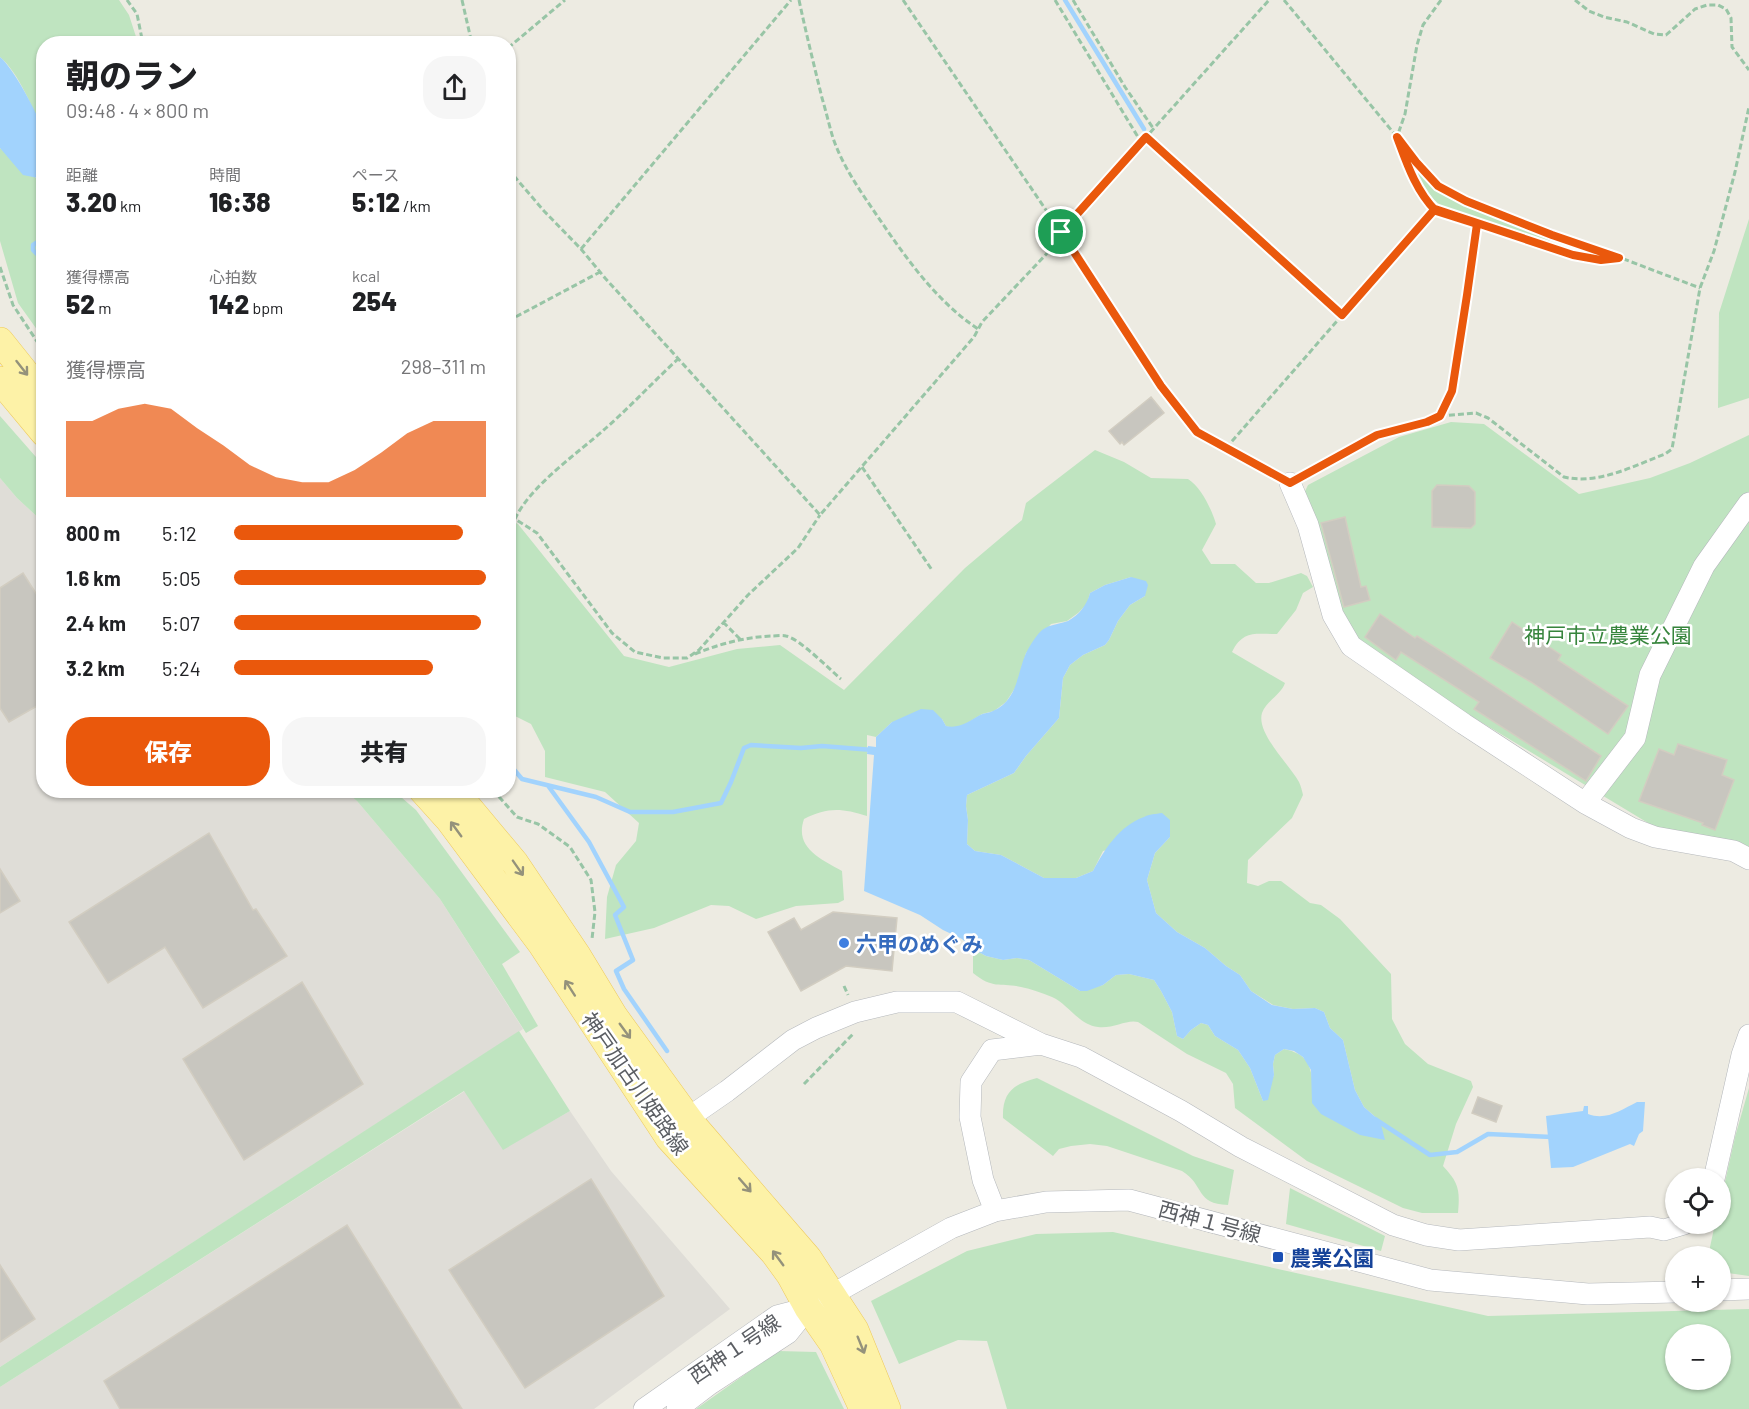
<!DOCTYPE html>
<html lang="ja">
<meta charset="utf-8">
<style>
body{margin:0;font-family:Barlow,"Noto Sans JP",sans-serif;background:#f6f6f6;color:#202124;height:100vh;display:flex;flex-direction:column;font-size:22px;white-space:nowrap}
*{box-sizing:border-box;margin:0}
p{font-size:20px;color:#757577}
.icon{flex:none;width:33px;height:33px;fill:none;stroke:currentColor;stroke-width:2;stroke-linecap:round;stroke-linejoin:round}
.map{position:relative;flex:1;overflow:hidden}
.drawer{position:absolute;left:36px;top:36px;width:480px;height:762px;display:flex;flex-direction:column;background:#fff;border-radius:24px;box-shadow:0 2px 4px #0004}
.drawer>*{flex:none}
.fabs{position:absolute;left:1665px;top:1168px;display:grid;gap:12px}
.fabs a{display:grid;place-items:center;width:66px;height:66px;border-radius:50%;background:#fff;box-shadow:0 2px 4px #0004;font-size:30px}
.pin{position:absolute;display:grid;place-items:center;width:51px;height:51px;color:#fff;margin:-26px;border:3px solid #fff;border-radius:50%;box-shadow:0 2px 6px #0007}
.round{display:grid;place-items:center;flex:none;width:63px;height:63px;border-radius:24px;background:#f6f6f6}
.headline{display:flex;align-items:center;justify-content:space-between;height:102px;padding:0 30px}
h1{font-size:33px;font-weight:800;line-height:45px}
.stats{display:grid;grid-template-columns:repeat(3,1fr);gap:9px;height:102px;padding:6px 30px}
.stats div{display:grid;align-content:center}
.stats b{font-size:26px;font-weight:800}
.stats small{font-size:16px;font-weight:400}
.stats p{font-size:16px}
.chart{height:168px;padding:12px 30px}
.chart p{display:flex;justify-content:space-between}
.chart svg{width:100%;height:108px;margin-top:6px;fill:#ea580c;opacity:.7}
.action{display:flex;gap:12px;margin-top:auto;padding:12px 30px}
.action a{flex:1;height:69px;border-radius:24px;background:#ea580c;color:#fff;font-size:24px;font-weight:800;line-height:69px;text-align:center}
.action a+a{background:#f6f6f6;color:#202124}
ul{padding:0 30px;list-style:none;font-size:20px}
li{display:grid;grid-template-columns:96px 72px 1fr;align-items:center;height:45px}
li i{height:15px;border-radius:8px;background:#ea580c}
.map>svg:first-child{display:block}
.industrial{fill:#dfddd7}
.green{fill:#bfe4c0;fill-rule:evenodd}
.water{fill:#a2d3fd}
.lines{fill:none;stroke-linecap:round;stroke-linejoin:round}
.stream{stroke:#a2d3fd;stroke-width:4.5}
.building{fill:#c8c6bf;stroke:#d2cdc1;stroke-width:1.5}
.minor-casing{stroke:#b5b8bc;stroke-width:22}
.major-casing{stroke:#eec95a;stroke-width:28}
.path{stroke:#98c5a6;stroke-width:3;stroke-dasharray:6 3;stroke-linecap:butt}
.minor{stroke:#fff;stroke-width:21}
.major{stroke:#fdf2a7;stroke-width:27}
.oneway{stroke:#94927b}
.route-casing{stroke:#fff;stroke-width:12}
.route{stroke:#ea580c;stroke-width:8}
.shop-dot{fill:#3f7fe0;stroke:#fff;stroke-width:2}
.transit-dot{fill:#1a4fb4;stroke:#fff;stroke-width:2}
.labels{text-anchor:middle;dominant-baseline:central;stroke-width:5;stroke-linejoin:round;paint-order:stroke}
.park-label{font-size:21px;fill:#37853d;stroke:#fff}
.shop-label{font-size:21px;font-weight:bold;fill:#366cbe;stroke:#fff;text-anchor:start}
.street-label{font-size:21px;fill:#5b5e63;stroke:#fff}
.transit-label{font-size:21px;font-weight:bold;fill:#164399;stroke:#fff;text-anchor:start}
</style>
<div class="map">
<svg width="1749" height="1409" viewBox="0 0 1749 1409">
<rect width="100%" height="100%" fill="#edebe2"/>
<path class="industrial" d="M0,478L17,498L43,522L44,790L345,791L357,801L440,899L523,1029L0,1367Z
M465,1091L503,1149L570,1111L611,1171L730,1309L594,1409H0V1387Z"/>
<path class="green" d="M0,0H119L129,15L138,43L44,44L43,132C33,109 19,73 0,57Z
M0,148L36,178L43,179V338L18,303L0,241Z
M1411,163L1438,189L1459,201L1589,253L1591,255L1589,256L1565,251L1444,208C1429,198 1416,179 1411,163Z
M1749,219V398L1718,408L1719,313Z
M0,416L43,465V522L17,498L0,478Z
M1451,422L1484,424L1579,494L1650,478L1690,463L1749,435V854L1658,829L1330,631L1294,514L1308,485L1399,437Z
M1095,450L1124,462L1151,478L1188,479C1201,487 1212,510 1216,524L1202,550L1211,564H1235L1256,583H1269L1301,573L1307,576L1313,587L1303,593L1296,610L1277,634C1255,634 1243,630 1232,652L1285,683C1281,695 1266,701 1262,713C1256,733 1289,764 1299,782C1301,786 1302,791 1303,795L1292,818L1248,860L1247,883L1258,886L1269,881H1281L1310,903L1321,905L1340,919L1391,974L1392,1019L1405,1044L1428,1064L1471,1081L1473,1087L1456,1124L1443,1166C1459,1183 1460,1190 1458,1213H1422L1403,1208L1307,1161L1235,1108L1233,1084L1226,1073L1187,1054L1138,1022C1127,1019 1113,1029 1098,1027C1079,1025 1068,1004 1052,997C1042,993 1031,989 1021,987C1000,982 994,990 973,973V949L986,956L1003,960L1017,958L1029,960L1080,991L1103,985L1116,975L1129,974L1154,980L1161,991L1172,1012L1177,1036L1183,1039L1191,1030L1201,1023L1208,1025L1215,1036L1238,1050L1250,1068L1263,1101L1274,1075L1273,1064L1275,1055L1284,1049C1307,1054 1311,1064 1313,1086L1380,1121L1364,1107L1355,1090L1343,1040L1330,1028L1324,1012L1315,1008L1293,1009L1273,1005L1251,991L1240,975L1226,966L1205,948L1177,932L1156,913L1147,880L1155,853L1170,837L1103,851L1093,871L1076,878H1044L1001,855L975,851L967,844L968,820L966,806L967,795L1014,773L1026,756L1059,718L1063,678L1070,665L1083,655L1105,645L1109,640L1118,621L1130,605L1145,596L1131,577L1105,585L1090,593L1087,604L1078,613L1067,621L1051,624L1026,653L1017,685L1006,702L994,711L982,714L964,725L953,728L946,726L942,719L892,722L876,737L867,735V816C842,808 827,807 804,819C794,848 821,859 842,871L844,900L838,903L796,906L756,919L729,906L711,905L654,928L605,939L607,897L616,865L636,841L639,823L605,792L545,777V751L531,724L509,713L508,519L518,524L624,656L669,667L737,649L780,645L844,690L965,568L1022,520L1026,503Z
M345,791H394L416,810L520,952L502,964L538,1026L526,1033L440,899L357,801Z
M519,1031L570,1111L503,1150L464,1091L0,1387V1367Z
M1037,1078L1193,1156L1234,1170L1228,1205C1195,1204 1205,1185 1182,1171L1107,1146L1090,1144L1071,1146L1059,1149L1053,1156L1003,1118C1002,1092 1014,1084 1037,1078Z
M1749,1088V1276L1721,1272L1720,1257H1710V1247L1715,1224H1720L1721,1200L1735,1137Z
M1290,1188L1385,1236L1381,1251L1286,1224Z
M1113,1232L1488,1316L1749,1309V1409H1007L987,1341L958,1340L899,1364L871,1301L967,1251L1036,1234ZM1676,1335H1720V1380H1676Z
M778,1351L816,1352L844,1409H696Z"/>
<path class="water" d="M0,57C14,69 37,112 43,131C46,143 44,165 43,179L23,175L0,148Z
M1131,577L1146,581L1148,585L1145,596L1130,605L1118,621L1109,640L1105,645L1083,655L1070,665L1063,678L1059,718L1026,756L1014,773L967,795L966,806L968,820L967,844L975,851L1001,855L1044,878H1076L1093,871C1105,849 1119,826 1144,817C1149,814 1156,814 1162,813L1170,820V837L1155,853L1147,880L1156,913L1177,932L1205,948L1226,966L1240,975L1251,991L1272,1005L1293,1009L1315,1008L1324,1012L1330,1028L1343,1040L1355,1090L1364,1107L1380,1121L1385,1140L1360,1135L1321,1114L1312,1103L1311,1070L1303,1057L1294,1051L1284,1049L1275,1055L1273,1064L1274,1075L1268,1100L1263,1101L1250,1068L1238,1050L1215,1036L1208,1025L1201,1023L1191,1030L1183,1039L1177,1036L1172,1012L1161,991L1154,980L1129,974L1116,975L1103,985L1087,991H1080L1029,960L1017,958L1003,960L986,956L973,949L962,939L943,930L920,915L864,891L874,755L867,754L868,746L876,747V737L892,722L921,709L933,710L942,719L946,726C960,729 969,721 980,715C984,713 989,713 993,711C1018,700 1017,673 1026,653C1029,647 1034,639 1039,633C1047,624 1057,625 1068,621C1079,615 1087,605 1090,593L1105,585Z
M1637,1102H1645L1643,1131L1639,1134L1634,1146L1630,1144L1573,1167L1551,1168L1546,1116L1583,1111L1584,1106H1588V1114C1606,1121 1621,1110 1637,1102Z"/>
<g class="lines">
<path class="stream" d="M1065,0L1144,129
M44,238L33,245V250L44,261
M508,744L512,748L511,766L522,779L596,797L630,812H673L721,803L731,782L744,748L751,745L801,748L822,746L873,750
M549,787L589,842L624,907L615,915L633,960L616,971L624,989L667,1051
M1375,1119L1430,1155L1457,1152L1488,1134L1552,1137"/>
</g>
<path class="building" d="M1151,397L1164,413L1124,445L1122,442L1120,444L1109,431Z
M1437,485L1469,486L1475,492V524L1471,528L1432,527V491Z
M1345,517L1361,587L1366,586L1370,600L1344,607L1321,523Z
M23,573L44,606V702L9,722L0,708V588Z
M1380,614L1415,638L1417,636L1444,653L1601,756L1586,781L1474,709L1479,702L1401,652L1396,660L1365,637Z
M1512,622L1561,655L1558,660L1628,706L1608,734L1531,682L1490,658Z
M1678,744L1727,760L1722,775L1734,780L1715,830L1702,825L1703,823L1639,801L1659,749L1674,755Z
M209,833L253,910L256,909L287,956L203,1008L165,947L108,983L69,922Z
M0,869L20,901L0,913Z
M833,912L897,918L892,971L846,966L801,991L768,932L794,918L801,930Z
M302,982L363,1084L244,1160L183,1059Z
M1478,1097L1502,1106L1496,1122L1472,1113Z
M591,1179L664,1296L525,1388L449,1270Z
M347,1225L462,1409H120L104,1381Z
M0,1265L35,1319L0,1342Z"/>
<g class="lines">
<defs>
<path id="minor" d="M1290,483L1308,525L1333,615L1351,646L1464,724L1585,803L1631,828L1655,837L1734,851L1749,859
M1585,803L1635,738L1650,675L1704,566L1749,503
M688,1118L727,1091L793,1040L816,1028L855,1012L897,1002H957L1041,1044L1081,1057L1181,1111L1241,1147L1393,1225L1426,1235L1459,1240L1650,1227L1664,1230L1684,1224
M1714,1179L1742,1055L1749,1035
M995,1211L983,1180L970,1117L971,1082L992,1050L1041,1044
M1720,1290L1749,1289
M644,1409L777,1316L808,1308L951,1228L995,1211L1046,1202L1129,1200L1430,1280L1588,1294L1676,1292
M677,1409L710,1384L788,1333L808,1308"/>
<path id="major" d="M0,341L44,396
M0,380L44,433
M422,790L449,820L542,945L669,1138L774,1253L790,1275L808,1308L833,1344L863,1409
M454,790L515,863L577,955L614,1016L693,1125L808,1258L855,1330L887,1409"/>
</defs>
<use href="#minor" class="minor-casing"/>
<use href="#major" class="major-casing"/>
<path class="path" d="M127,0L137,14L143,44
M462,0L472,44
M799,0C806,33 814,65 822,98C826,111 829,125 833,138C843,167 861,192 878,217C906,258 936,301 978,329
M903,0L1061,232L1161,386L1197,432L1276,476
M1055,0L1141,142
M1073,0L1125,87L1153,128
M1284,0L1397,137L1416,162L1438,186L1466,202L1552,235L1600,250L1700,288
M1441,0L1423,25L1417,45L1405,114L1397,137L1411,174L1427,202L1436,211L1573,255L1601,260L1617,258
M1575,0L1589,11L1604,17L1627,22L1654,34L1666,35L1695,9L1707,5H1718L1726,9L1731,18L1732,47L1749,70
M508,48L565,0
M1146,137L1342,315
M508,169L544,211L581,249L605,278L820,515L974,337L982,322L1053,247L1061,232L1269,0
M581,249L791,0
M0,267L13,305L44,352
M508,321L600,272
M679,358C654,381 631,406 606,428C578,453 530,486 515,519L537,533L612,633L635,652L663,658H687L699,650L748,595L798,548L820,515
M1440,416L1476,413L1488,418L1564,477C1599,485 1633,466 1665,454L1672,449L1700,288L1714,251L1735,172L1749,107
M1226,448L1435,209
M862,467L932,570
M1306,474L1377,435L1427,422L1440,416L1452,391L1468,295L1477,224
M723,622L741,640
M695,654C719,644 745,637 772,636C776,636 782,635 786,636C800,639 829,669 841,679
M493,790L517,817L538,824L570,847L591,880L595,912L592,939
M844,986L848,995
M804,1084L854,1033"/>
<use href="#minor" class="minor"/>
<use href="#major" class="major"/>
</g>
<defs><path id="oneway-shaft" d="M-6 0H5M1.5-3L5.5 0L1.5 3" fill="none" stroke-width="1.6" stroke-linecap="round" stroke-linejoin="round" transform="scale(1.5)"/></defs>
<g class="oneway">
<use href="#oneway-shaft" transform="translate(22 368) rotate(52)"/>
<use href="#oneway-shaft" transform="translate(456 829) rotate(-126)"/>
<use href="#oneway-shaft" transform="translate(518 868) rotate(55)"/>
<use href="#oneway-shaft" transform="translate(570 988) rotate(-123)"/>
<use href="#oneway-shaft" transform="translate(625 1031) rotate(54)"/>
<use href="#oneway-shaft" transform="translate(745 1185) rotate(49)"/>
<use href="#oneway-shaft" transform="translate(778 1258) rotate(-126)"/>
<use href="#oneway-shaft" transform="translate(861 1345) rotate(68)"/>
</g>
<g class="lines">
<defs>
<path id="route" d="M1061,232L1161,386L1197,432L1290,483L1377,435L1427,422L1440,416L1452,391L1467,295L1477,224L1436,211C1416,191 1407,164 1397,137L1416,162L1438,186L1466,201L1552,235L1619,258L1601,260L1573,255L1435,209L1342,315L1146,137L1061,232"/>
</defs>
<use href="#route" class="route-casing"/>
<use href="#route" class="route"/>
</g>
<circle class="shop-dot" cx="844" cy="943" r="6"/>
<rect class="transit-dot" x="1272" y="1251" width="12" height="12" rx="3"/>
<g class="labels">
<g class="park-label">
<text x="1608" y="634">神戸市立農業公園</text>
</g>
<g class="shop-label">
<text x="856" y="943">六甲のめぐみ</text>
</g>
<g class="street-label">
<text transform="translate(636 1083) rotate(55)">神戸加古川姫路線</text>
<text transform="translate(1210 1221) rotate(15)">西神１号線</text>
<text transform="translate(734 1348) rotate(-34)">西神１号線</text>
</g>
<g class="transit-label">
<text x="1290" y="1257">農業公園</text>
</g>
</g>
</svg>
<div class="fabs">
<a><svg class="icon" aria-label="locate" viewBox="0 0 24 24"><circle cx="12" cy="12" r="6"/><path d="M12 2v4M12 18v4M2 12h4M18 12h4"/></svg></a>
<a>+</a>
<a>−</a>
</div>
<div class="pin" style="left:1061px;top:232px;background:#1e9e55"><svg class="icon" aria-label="arrive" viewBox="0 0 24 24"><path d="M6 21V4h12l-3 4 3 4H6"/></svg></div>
<section class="drawer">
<div class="headline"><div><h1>朝のラン</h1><p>09:48 · 4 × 800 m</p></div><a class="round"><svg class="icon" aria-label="share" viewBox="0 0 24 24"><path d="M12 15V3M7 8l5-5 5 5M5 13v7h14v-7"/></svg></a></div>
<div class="stats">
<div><p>距離</p><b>3.20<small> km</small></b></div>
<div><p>時間</p><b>16:38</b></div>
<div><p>ペース</p><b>5:12<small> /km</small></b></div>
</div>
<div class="stats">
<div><p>獲得標高</p><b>52<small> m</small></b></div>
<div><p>心拍数</p><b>142<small> bpm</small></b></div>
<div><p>kcal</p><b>254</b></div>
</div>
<div class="chart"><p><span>獲得標高</span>298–311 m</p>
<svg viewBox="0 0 160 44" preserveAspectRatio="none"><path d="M0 44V13L10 13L20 8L30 6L40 8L50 16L60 23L70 31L80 36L90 38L100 38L110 33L120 26L130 18L140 13L150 13L160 13V44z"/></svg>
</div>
<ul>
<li><b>800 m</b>5:12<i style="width:91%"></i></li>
<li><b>1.6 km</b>5:05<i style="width:100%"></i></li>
<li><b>2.4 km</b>5:07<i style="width:98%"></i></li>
<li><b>3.2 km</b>5:24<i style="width:79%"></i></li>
</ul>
<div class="action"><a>保存</a><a>共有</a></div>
</section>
</div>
